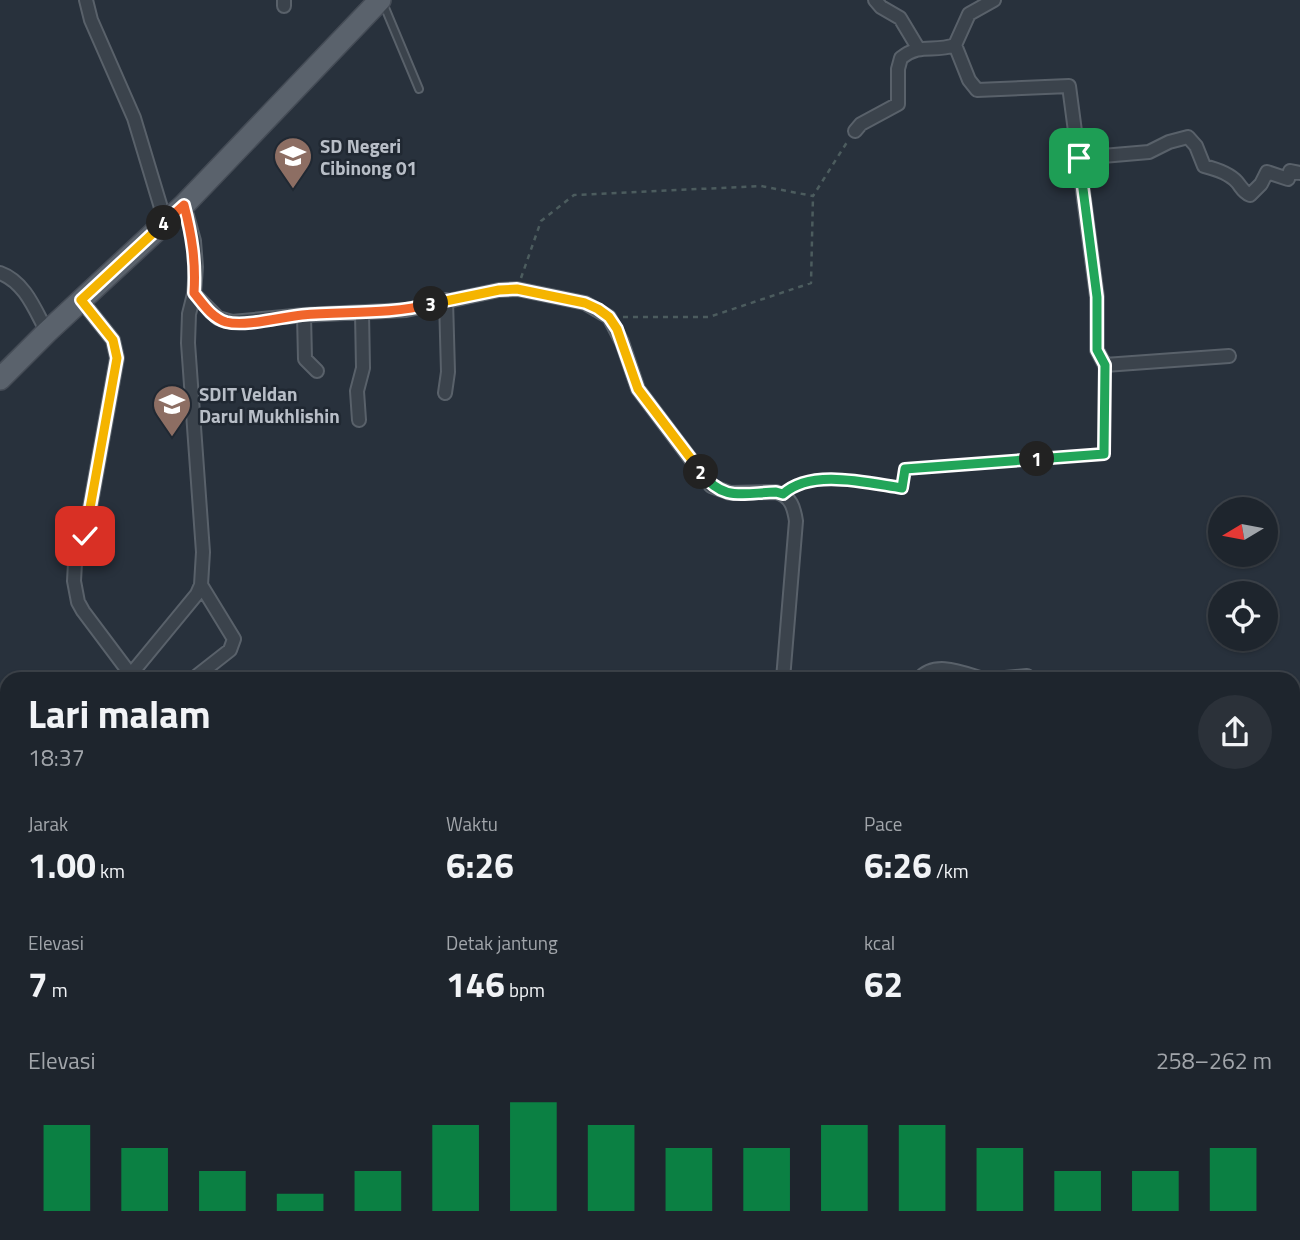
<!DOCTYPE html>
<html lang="id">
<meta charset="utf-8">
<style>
body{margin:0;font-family:"Titillium Web",sans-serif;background:#2b3139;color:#f1f3f6;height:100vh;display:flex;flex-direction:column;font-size:26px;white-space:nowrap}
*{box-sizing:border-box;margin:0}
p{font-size:23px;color:#a1a5aa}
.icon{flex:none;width:38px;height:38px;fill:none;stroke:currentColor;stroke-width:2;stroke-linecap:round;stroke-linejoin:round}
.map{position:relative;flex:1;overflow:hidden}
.panel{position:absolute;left:0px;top:672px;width:1300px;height:569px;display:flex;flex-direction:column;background:#1e252d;border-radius:21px 21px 0 0;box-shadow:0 2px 5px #0004,0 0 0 2px #3c4249}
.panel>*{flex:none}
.needle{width:46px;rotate:260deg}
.controls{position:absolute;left:1208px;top:497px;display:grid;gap:14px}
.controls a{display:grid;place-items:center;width:70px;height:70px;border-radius:50%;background:#1e252d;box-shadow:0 2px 5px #0004,0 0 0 2px #3c4249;font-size:35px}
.pin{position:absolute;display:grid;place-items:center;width:60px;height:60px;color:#fff;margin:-30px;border-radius:14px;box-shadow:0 4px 10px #0006}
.km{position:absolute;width:35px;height:35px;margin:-18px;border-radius:50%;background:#222;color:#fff;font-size:19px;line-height:35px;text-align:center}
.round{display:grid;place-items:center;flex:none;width:74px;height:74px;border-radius:37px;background:#2b3139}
.summary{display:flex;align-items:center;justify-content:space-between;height:119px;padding:0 28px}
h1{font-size:38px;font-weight:700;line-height:52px}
.figures{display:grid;grid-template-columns:repeat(3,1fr);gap:10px;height:119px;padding:7px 28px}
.figures div{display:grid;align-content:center}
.figures b{font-size:35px;font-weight:700}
.figures small{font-size:19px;font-weight:400}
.figures p{font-size:19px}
.chart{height:196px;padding:14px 28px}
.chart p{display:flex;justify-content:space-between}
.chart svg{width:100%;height:126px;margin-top:7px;stroke:#0b8043;stroke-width:6}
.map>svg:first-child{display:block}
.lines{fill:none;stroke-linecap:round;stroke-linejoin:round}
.stream{stroke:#404f63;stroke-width:3.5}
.lane-casing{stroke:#59616a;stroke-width:10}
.street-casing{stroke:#59616a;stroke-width:16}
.primary-casing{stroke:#454c56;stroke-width:24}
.path{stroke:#4c5c5e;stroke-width:2.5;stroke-dasharray:5 5;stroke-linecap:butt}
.lane{stroke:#3b434c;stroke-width:6}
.street{stroke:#3b434c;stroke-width:12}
.primary{stroke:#5a626c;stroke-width:21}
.split-1-casing{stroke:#fff;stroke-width:14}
.split-2-casing{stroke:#fff;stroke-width:14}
.split-3-casing{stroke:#fff;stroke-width:14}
.split-4-casing{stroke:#fff;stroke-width:14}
.split-5-casing{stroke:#fff;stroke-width:14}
.split-1{stroke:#22a559;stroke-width:9}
.split-2{stroke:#22a559;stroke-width:9}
.split-3{stroke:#f5b400;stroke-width:9}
.split-4{stroke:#f0652b;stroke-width:9}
.split-5{stroke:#f5b400;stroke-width:9}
.labels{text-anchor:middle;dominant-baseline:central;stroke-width:5;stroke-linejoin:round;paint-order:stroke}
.poi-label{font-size:19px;font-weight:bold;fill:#b8bec7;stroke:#202832;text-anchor:start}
</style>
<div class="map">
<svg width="1300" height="1240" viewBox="0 0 1300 1240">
<rect width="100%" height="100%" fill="#28313c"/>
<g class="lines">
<path class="stream" d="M1293,927L1300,936
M783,1234L784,1240"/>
<defs>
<path id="lane" d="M383,3L419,89"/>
<path id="street" d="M86,0L91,20L134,118L165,221
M284,0V6
M875,0L881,7L900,18L918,48
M955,45L969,80L977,90L1069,86L1097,297V350L1105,365L1229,356
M855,131L861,124L898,104V69L901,58C921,42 933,53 955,45L969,14L994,0
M1079,158L1149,152L1169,142L1188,137L1196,146L1204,166C1216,169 1229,173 1237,182C1242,188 1243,192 1250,195L1261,184L1267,172L1288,179L1290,171L1300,173
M0,273C25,282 35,310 47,332
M194,294L218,318L232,322L304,315L406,310L499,290L517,289L585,303L609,317L622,342L638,389L711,486L730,493L776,492C791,496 794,508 796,521L783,679
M81,300L113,340L117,358L85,536L75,563L74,581L78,602L83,611L134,679
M304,315L305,359L317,371
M445,393L448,372L446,300
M359,420L357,391L363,368L362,313
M127,679L197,594L201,585L203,552L188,343L189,314L194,294L196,267L194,241L184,205
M193,679L230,650L234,639L201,585
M919,679C935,660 963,673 983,679
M994,679L1027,676
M0,823L7,816
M0,1005L7,1023
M0,1048H7
M1293,1144L1300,1147
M39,1234L40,1240
M298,1234V1240
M465,1240L468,1234"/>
<path id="primary" d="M0,379L47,332L184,205L380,0"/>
</defs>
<use href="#lane" class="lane-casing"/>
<use href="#street" class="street-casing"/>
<use href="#primary" class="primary-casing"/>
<path class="path" d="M521,278L541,221L574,195L761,186L813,196L849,139
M623,317H709L811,283L813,196
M791,486L835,478L902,488L905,469L1104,454L1105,376"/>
<use href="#lane" class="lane"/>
<use href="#street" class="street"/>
<use href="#primary" class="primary"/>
</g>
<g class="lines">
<defs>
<path id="split-1" d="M1037,459L1104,454L1105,365L1097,350V297L1079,158"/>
<path id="split-2" d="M701,472C723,502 742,493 776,492L783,494C811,468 868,483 902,488L905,469L1037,459"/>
<path id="split-3" d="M431,304L499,290L517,289L585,303L598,309L609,317L617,329L638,389L701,472"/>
<path id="split-4" d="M164,223L184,205C192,236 196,262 194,293C203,304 212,318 226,322C246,327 281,317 302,315C345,311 388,315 431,304"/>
<path id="split-5" d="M85,536L117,358L113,340L81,300L164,223"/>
</defs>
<use href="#split-1" class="split-1-casing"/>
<use href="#split-2" class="split-2-casing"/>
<use href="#split-3" class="split-3-casing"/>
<use href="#split-4" class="split-4-casing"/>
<use href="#split-5" class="split-5-casing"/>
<use href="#split-1" class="split-1"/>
<use href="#split-2" class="split-2"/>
<use href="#split-3" class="split-3"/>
<use href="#split-4" class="split-4"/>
<use href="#split-5" class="split-5"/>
</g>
<defs>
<symbol id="school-pin" viewBox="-11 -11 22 30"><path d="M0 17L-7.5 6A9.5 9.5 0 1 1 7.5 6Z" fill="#8d6e63" stroke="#202832"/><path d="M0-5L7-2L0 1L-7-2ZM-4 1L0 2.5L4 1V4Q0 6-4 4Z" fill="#fff"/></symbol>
</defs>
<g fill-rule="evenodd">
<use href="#school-pin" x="271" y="134" width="44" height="60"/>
<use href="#school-pin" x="150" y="382" width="44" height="60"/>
</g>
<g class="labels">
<g class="poi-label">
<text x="320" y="145">SD Negeri<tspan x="320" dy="22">Cibinong 01</tspan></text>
<text x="199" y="393">SDIT Veldan<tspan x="199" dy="22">Darul Mukhlishin</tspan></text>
</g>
</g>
</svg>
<div class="controls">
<a><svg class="needle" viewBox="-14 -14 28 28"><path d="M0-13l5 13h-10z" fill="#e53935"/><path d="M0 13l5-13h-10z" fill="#a1a5aa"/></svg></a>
<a><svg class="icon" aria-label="locate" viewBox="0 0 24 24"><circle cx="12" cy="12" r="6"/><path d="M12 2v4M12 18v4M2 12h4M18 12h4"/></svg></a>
</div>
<div class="pin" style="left:1079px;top:158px;background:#1e9e55"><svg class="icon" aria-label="arrive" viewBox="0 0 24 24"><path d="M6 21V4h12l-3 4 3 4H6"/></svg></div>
<div class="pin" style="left:85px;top:536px;background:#d93025"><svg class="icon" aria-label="check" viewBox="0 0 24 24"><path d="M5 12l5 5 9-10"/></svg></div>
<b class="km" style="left:1037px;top:459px">1</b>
<b class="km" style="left:701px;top:472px">2</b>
<b class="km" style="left:431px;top:304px">3</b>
<b class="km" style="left:164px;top:223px">4</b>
<section class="panel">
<div class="summary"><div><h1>Lari malam</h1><p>18:37</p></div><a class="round"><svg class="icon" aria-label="share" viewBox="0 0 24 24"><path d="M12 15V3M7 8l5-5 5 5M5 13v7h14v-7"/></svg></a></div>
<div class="figures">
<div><p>Jarak</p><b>1.00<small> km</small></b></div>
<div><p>Waktu</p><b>6:26</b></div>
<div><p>Pace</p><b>6:26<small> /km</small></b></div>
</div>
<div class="figures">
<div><p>Elevasi</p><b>7<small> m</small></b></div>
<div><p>Detak jantung</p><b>146<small> bpm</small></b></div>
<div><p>kcal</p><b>62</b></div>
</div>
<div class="chart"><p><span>Elevasi</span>258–262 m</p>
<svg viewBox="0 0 160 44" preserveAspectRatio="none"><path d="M5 44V14M15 44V22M25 44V30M35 44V38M45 44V30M55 44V14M65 44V6M75 44V14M85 44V22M95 44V22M105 44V14M115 44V14M125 44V22M135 44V30M145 44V30M155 44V22"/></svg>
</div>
</section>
</div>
